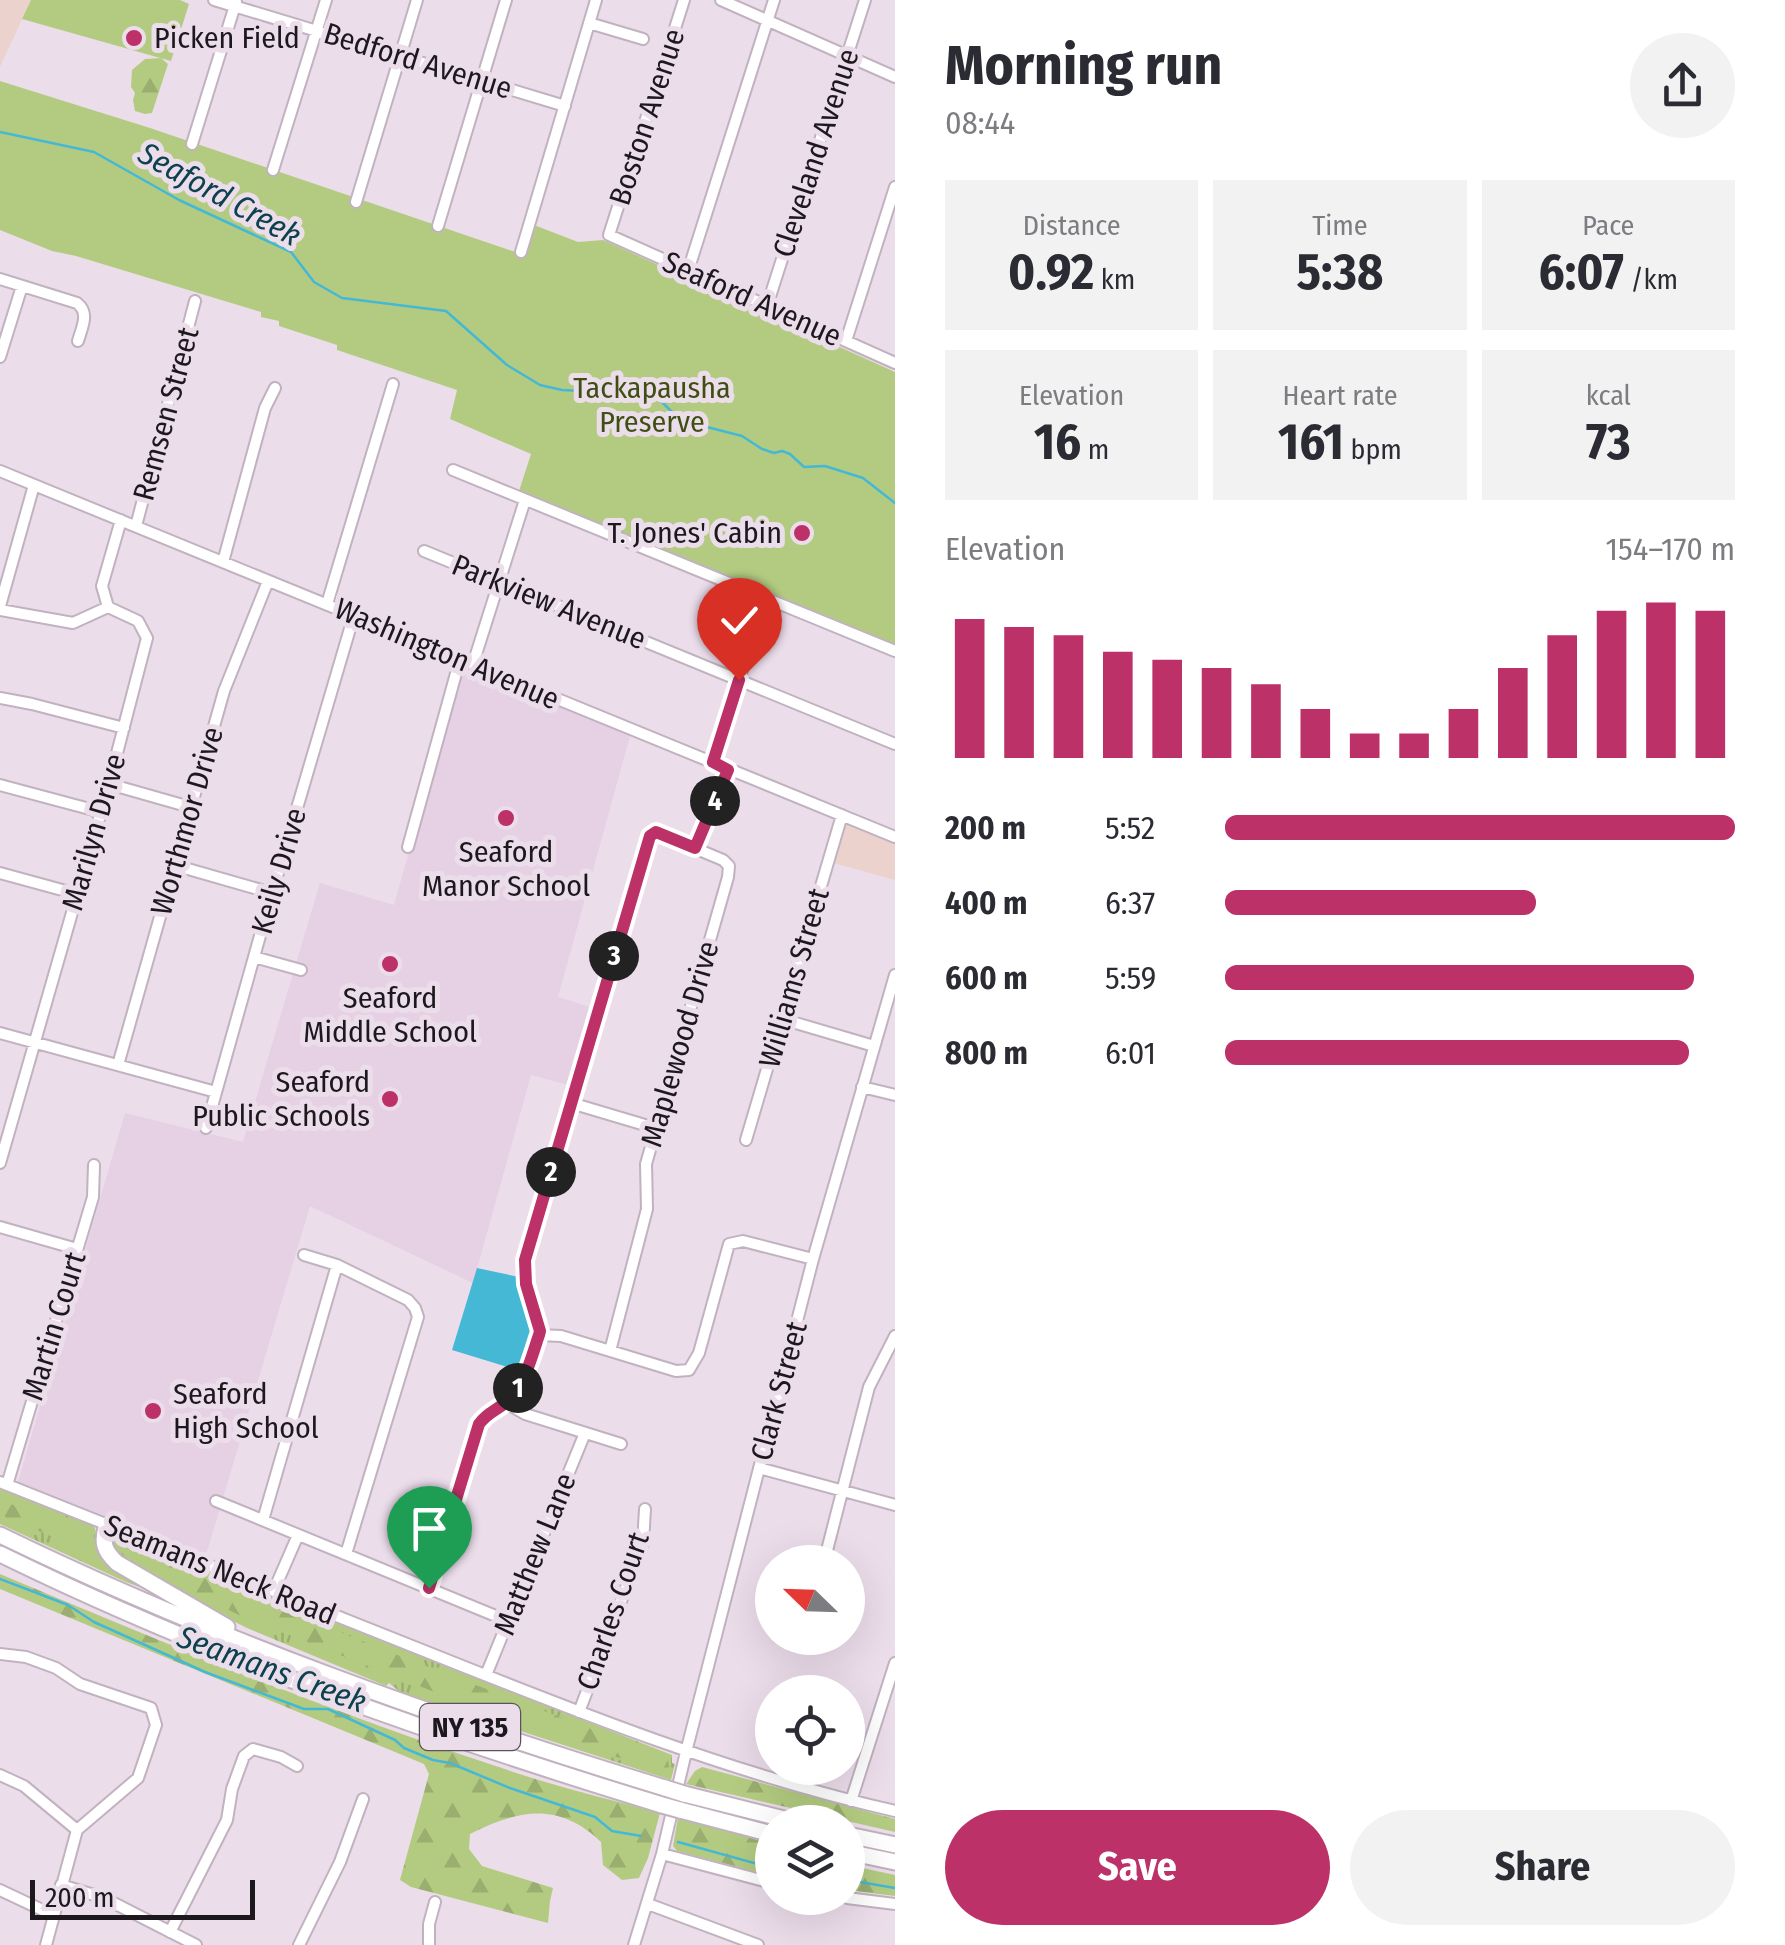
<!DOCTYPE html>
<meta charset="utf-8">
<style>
body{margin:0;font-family:"Fira Sans Condensed",sans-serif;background:#f2f2f3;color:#2b2b33;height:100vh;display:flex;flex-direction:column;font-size:38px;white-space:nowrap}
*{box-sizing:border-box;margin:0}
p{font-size:32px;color:#7c7c81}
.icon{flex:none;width:55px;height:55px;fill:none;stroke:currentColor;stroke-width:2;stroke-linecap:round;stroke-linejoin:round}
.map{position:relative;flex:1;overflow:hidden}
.side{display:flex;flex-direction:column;background:#fff;width:890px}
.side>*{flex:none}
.needle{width:65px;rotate:293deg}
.tools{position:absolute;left:755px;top:1545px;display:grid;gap:20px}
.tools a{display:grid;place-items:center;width:110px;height:110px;border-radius:50%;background:#fff;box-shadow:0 10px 40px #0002;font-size:50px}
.scale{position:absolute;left:30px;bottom:25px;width:225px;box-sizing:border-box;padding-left:10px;border:5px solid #1d181d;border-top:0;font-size:28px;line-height:35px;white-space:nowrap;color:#1d181d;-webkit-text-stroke:8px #ecddeb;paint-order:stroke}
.pin{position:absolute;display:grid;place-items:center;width:85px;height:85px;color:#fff;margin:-102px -42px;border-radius:50% 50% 50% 0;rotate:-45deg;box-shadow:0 0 10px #0007}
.pin .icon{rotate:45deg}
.km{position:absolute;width:50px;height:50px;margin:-25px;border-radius:50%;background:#222;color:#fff;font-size:28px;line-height:50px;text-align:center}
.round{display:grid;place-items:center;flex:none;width:105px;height:105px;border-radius:52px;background:#f2f2f3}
.overview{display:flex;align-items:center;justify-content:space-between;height:170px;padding:0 50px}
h1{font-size:55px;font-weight:700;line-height:75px}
.metrics{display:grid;grid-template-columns:repeat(3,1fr);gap:15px;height:170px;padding:10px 50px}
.metrics div{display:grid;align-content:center;border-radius:0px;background:#f2f2f3;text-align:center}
.metrics b{font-size:50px;font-weight:700}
.metrics small{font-size:28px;font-weight:400}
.metrics p{font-size:28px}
.chart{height:280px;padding:20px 50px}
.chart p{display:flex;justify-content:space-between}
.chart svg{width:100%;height:180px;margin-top:10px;stroke:#bc3167;stroke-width:6}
.primary-button{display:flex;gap:20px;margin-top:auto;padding:20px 50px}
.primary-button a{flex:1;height:115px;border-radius:60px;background:#bc3167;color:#fff;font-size:40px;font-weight:700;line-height:115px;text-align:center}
.primary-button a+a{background:#f2f2f3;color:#2b2b33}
ul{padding:0 50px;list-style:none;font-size:32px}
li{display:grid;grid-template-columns:160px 120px 1fr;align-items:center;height:75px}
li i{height:25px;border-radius:12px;background:#bc3167}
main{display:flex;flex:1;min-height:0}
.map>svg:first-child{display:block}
.commercial{fill:#ecd2cd}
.built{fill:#e5d0e4}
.grass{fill:url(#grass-tufts)}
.forest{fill:url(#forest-firs)}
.green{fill:#b3cb81}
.water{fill:#44b8d5}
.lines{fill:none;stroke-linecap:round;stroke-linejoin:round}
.stream{stroke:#44b8d5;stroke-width:2.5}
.minor-casing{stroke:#c1b2c0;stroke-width:14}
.highway-casing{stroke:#c1b2c0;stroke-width:19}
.minor{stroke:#fff;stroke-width:10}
.highway{stroke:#fff;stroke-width:15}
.highway-bridge-casing{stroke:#c1b2c0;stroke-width:19;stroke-linecap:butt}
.highway-bridge{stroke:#fff;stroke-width:15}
.route-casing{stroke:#fff;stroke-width:20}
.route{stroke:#bc3167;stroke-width:12}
.poi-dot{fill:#bc3167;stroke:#ecddeb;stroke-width:4}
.labels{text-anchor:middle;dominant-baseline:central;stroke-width:10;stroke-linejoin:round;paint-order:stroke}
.shield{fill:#ecddeb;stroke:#5b535b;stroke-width:2.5}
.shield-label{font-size:28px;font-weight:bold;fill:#1d181d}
.poi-label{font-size:30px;fill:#1d181d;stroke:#ecddeb;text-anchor:start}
.street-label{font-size:30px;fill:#1d181d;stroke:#ecddeb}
.park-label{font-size:30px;fill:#3f4f14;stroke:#ecddeb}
.water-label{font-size:32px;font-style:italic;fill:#0d414e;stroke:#ecddeb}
</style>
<main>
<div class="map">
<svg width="895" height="1945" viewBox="0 0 895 1945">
<defs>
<pattern id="grass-tufts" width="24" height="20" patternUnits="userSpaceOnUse" patternTransform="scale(2.5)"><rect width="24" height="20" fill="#b3cb81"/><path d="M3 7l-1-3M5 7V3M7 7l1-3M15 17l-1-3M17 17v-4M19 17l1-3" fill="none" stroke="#9aae6f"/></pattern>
<pattern id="forest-firs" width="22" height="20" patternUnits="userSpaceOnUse" patternTransform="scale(2.5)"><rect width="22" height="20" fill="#b3cb81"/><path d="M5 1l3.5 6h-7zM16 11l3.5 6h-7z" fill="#9aae6f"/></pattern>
</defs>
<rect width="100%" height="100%" fill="#ecddeb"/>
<path class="commercial" d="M0,0H31L0,67Z
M843,817L895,839V880L830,862Z"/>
<path class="built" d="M462,663L630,736L558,997L590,1007L568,1085L531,1075L473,1283L310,1206L206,1555L18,1482L125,1113L243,1142L320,883L394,905Z"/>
<path class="grass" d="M0,1489L92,1525L95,1528L98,1547L153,1592L126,1582L0,1524Z
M112,1534L672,1755V1763L675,1764L671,1780L400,1692L389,1683L386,1686L247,1628L169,1589L113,1556L105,1537Z"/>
<path class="forest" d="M161,58L168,64L152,113L145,114L135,111L133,100L135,93L131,87L132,70L145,59Z
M0,1500L82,1532L78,1548L0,1514Z
M123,1546L405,1658L668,1758L669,1769L631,1762L460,1702L243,1617L140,1566L120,1553Z
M0,1574C178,1649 357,1723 542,1781C581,1793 621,1802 660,1813L648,1858L639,1878L622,1880L603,1865L601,1842C559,1802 519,1809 470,1834L469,1849L482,1866L553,1888L550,1901L548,1923L411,1887L400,1880L429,1774L424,1764L0,1589Z
M702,1767L895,1819V1832L686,1784L695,1771Z
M678,1818L772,1844V1876L677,1851L673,1846Z
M848,1865L895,1875V1896L848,1890Z"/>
<path class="green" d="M31,0H180L189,4L171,61L22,19Z
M0,81L150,128L524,255L534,225L578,242L603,240L895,372V649L519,491L531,454L450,419L457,390L337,350V345L279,326V321L261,317V312L76,256L52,251L0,230Z"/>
<path class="water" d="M477,1268L519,1277L533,1335L521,1371L452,1350Z"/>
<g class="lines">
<path class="stream" d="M0,132L94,152L179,200L291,252L314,282L342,298L446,311L507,365L540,385L562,390L645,394L662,402L680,420L742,436L762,449L774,453L782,451L790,454L804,467L825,466L863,478L895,503
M0,1579L68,1605L94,1622L205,1672L304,1709H328L395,1740L404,1748L433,1760L450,1763L510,1788L595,1817L612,1831L641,1836
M678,1842L772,1868
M848,1880L895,1888"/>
<defs>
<path id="minor" d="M214,0L565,106
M684,0L609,235L895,363
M721,0L895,77
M589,23L643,39
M192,144L236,2
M273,170L326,0
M356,202L417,0
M438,226L506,0
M521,252L596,0
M688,271L774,0
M0,279L77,303C90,313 82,327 78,341
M767,306L865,0
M846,341L895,187
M0,357L22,286
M453,470L895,651
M0,471L895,837
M136,526L195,301
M424,551L895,744
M223,562L265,408L275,388
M327,604L393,384
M0,606L34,485
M0,610L73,623L108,607
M473,664L525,500
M0,698L32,704L124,728
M713,762L765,598
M109,784L190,807
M0,785L101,812
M408,847L460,659
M695,848L728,769
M174,865L272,893
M0,873L77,894
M254,957L301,970
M782,1019L874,1046
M0,1033L216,1092
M118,1065L224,691L268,581
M862,1087L895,1095
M571,1103L655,1128
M206,1128L272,893L354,615
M746,1140L842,815
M0,1163L109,784L147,638L138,621L108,607L102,586L121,520
M0,1227L77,1249
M304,1255L337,1265L408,1300L415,1308L418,1317L346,1554
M539,1335L561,1336L676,1371L689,1370L699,1353L729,1244L743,1241L813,1259
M506,1403L525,1414L621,1444
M759,1468L895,1505
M0,1482C141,1538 282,1594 422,1650C577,1712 732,1774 895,1811
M7,1485L93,1197L94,1165
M216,1501L508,1621
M263,1520L337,1265
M824,1562L869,1387L895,1336
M429,1589L479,1424C488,1412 494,1412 505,1403C526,1387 531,1358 539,1335L540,1331L526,1284L525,1260L650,836L656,832L723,860L729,866L728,877L646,1164L647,1209L610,1351
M274,1590L298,1535
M0,1654L26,1657L56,1668L80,1684L151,1708L156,1725L138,1778L77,1830L46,1945
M486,1675L585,1433
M579,1712L643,1543L645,1509
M0,1775L24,1786L77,1830
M851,1801L895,1663
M662,1854L772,1883
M61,1885L104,1898L196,1945
M0,1890L53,1915
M847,1898L895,1904
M648,1904L758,1945
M170,1932L227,1820L232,1789L244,1756L253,1749L281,1757L297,1766
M299,1945L340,1862L363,1799
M429,1945V1924L435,1902
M634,1945L662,1854L686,1752L813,1259L895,975"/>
<path id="highway" d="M107,1525C101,1542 104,1551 117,1563L227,1627
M0,1535C214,1639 438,1719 665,1788
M0,1554C212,1658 436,1736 662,1805
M684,1794L796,1822
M680,1810L772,1834
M848,1835L895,1845
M848,1852L895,1862"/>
</defs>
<use href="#minor" class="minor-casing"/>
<use href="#highway" class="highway-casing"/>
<use href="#minor" class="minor"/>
<use href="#highway" class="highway"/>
<defs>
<path id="highway-bridge" d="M665,1788L684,1794
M662,1805L680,1810"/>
</defs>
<use href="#highway-bridge" class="highway-bridge-casing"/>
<use href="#highway-bridge" class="highway-bridge"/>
</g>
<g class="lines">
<defs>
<path id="route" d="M429,1588L479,1424C488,1412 494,1412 505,1403C525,1387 531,1358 539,1335L540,1331L526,1284L525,1260L650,836L656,832L695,848L728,770L713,762L739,680"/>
</defs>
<use href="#route" class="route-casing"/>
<use href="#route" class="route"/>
</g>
<g class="poi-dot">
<circle cx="134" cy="38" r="10"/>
<circle cx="802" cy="533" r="10"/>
<circle cx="506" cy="818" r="10"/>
<circle cx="390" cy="964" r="10"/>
<circle cx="390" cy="1099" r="10"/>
<circle cx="153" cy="1411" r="10"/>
</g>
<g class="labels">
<rect class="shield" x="420" y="1704" width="100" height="46" rx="8"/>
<g class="shield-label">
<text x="470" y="1727">NY 135</text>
</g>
<g class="poi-label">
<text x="154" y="38">Picken Field</text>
<text x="782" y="533" text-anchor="end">T. Jones' Cabin</text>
<text x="506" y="852" text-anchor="middle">Seaford<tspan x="506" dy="34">Manor School</tspan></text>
<text x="390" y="998" text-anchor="middle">Seaford<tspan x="390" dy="34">Middle School</tspan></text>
<text x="370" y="1082" text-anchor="end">Seaford<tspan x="370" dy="34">Public Schools</tspan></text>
<text x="173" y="1394">Seaford<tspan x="173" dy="34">High School</tspan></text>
</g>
<g class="street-label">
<text transform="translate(418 61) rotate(17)">Bedford Avenue</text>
<text transform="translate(647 117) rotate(-72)">Boston Avenue</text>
<text transform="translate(816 153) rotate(-72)">Cleveland Avenue</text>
<text transform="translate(752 299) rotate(24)">Seaford Avenue</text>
<text transform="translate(166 414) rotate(-75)">Remsen Street</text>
<text transform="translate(549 602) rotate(22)">Parkview Avenue</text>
<text transform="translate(447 654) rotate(23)">Washington Avenue</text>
<text transform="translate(187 821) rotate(-74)">Worthmor Drive</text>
<text transform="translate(94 832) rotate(-74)">Marilyn Drive</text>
<text transform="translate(279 871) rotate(-74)">Keily Drive</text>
<text transform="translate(794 978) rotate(-74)">Williams Street</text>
<text transform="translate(680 1044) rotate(-74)">Maplewood Drive</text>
<text transform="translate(54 1326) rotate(-73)">Martin Court</text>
<text transform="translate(779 1391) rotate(-75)">Clark Street</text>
<text transform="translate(535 1554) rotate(-68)">Matthew Lane</text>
<text transform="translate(220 1570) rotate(22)">Seamans Neck Road</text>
<text transform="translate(613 1611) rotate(-71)">Charles Court</text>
</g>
<g class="park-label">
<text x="652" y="388">Tackapausha<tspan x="652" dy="34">Preserve</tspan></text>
</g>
<g class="water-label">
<text transform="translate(220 194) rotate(29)">Seaford Creek</text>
<text transform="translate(272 1669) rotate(20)">Seamans Creek</text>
</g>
</g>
</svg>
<div class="tools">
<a><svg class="needle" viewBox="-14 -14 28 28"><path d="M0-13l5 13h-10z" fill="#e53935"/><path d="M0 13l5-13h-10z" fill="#7c7c81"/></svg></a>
<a><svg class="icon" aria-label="locate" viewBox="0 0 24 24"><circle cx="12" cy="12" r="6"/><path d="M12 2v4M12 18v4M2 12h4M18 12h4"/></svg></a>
<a><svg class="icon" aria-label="layers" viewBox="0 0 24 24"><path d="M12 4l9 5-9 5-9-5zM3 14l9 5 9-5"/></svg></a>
</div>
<div class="scale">200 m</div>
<div class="pin" style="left:429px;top:1588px;background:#1e9e55"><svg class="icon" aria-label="arrive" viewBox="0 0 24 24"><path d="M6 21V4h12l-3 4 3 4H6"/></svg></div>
<div class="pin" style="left:739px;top:680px;background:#d93025"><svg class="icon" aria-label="check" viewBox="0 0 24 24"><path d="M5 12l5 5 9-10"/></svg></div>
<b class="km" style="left:518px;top:1388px">1</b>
<b class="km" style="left:551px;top:1172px">2</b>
<b class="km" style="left:614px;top:956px">3</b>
<b class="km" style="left:715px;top:801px">4</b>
</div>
<section class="side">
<div class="overview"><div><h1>Morning run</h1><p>08:44</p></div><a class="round"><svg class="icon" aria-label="share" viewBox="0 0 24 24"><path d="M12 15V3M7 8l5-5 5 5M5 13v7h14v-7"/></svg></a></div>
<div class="metrics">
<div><p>Distance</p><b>0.92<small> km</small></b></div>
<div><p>Time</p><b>5:38</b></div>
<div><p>Pace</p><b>6:07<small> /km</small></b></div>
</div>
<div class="metrics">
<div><p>Elevation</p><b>16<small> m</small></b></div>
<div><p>Heart rate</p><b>161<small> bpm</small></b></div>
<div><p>kcal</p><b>73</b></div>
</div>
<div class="chart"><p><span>Elevation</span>154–170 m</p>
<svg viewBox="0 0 160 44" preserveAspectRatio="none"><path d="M5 44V10M15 44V12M25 44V14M35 44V18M45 44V20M55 44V22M65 44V26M75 44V32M85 44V38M95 44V38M105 44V32M115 44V22M125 44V14M135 44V8M145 44V6M155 44V8"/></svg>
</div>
<ul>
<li><b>200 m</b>5:52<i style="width:100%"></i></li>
<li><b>400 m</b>6:37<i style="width:61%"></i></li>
<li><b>600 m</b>5:59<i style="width:92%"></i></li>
<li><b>800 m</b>6:01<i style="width:91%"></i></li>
</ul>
<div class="primary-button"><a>Save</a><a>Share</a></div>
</section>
</main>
